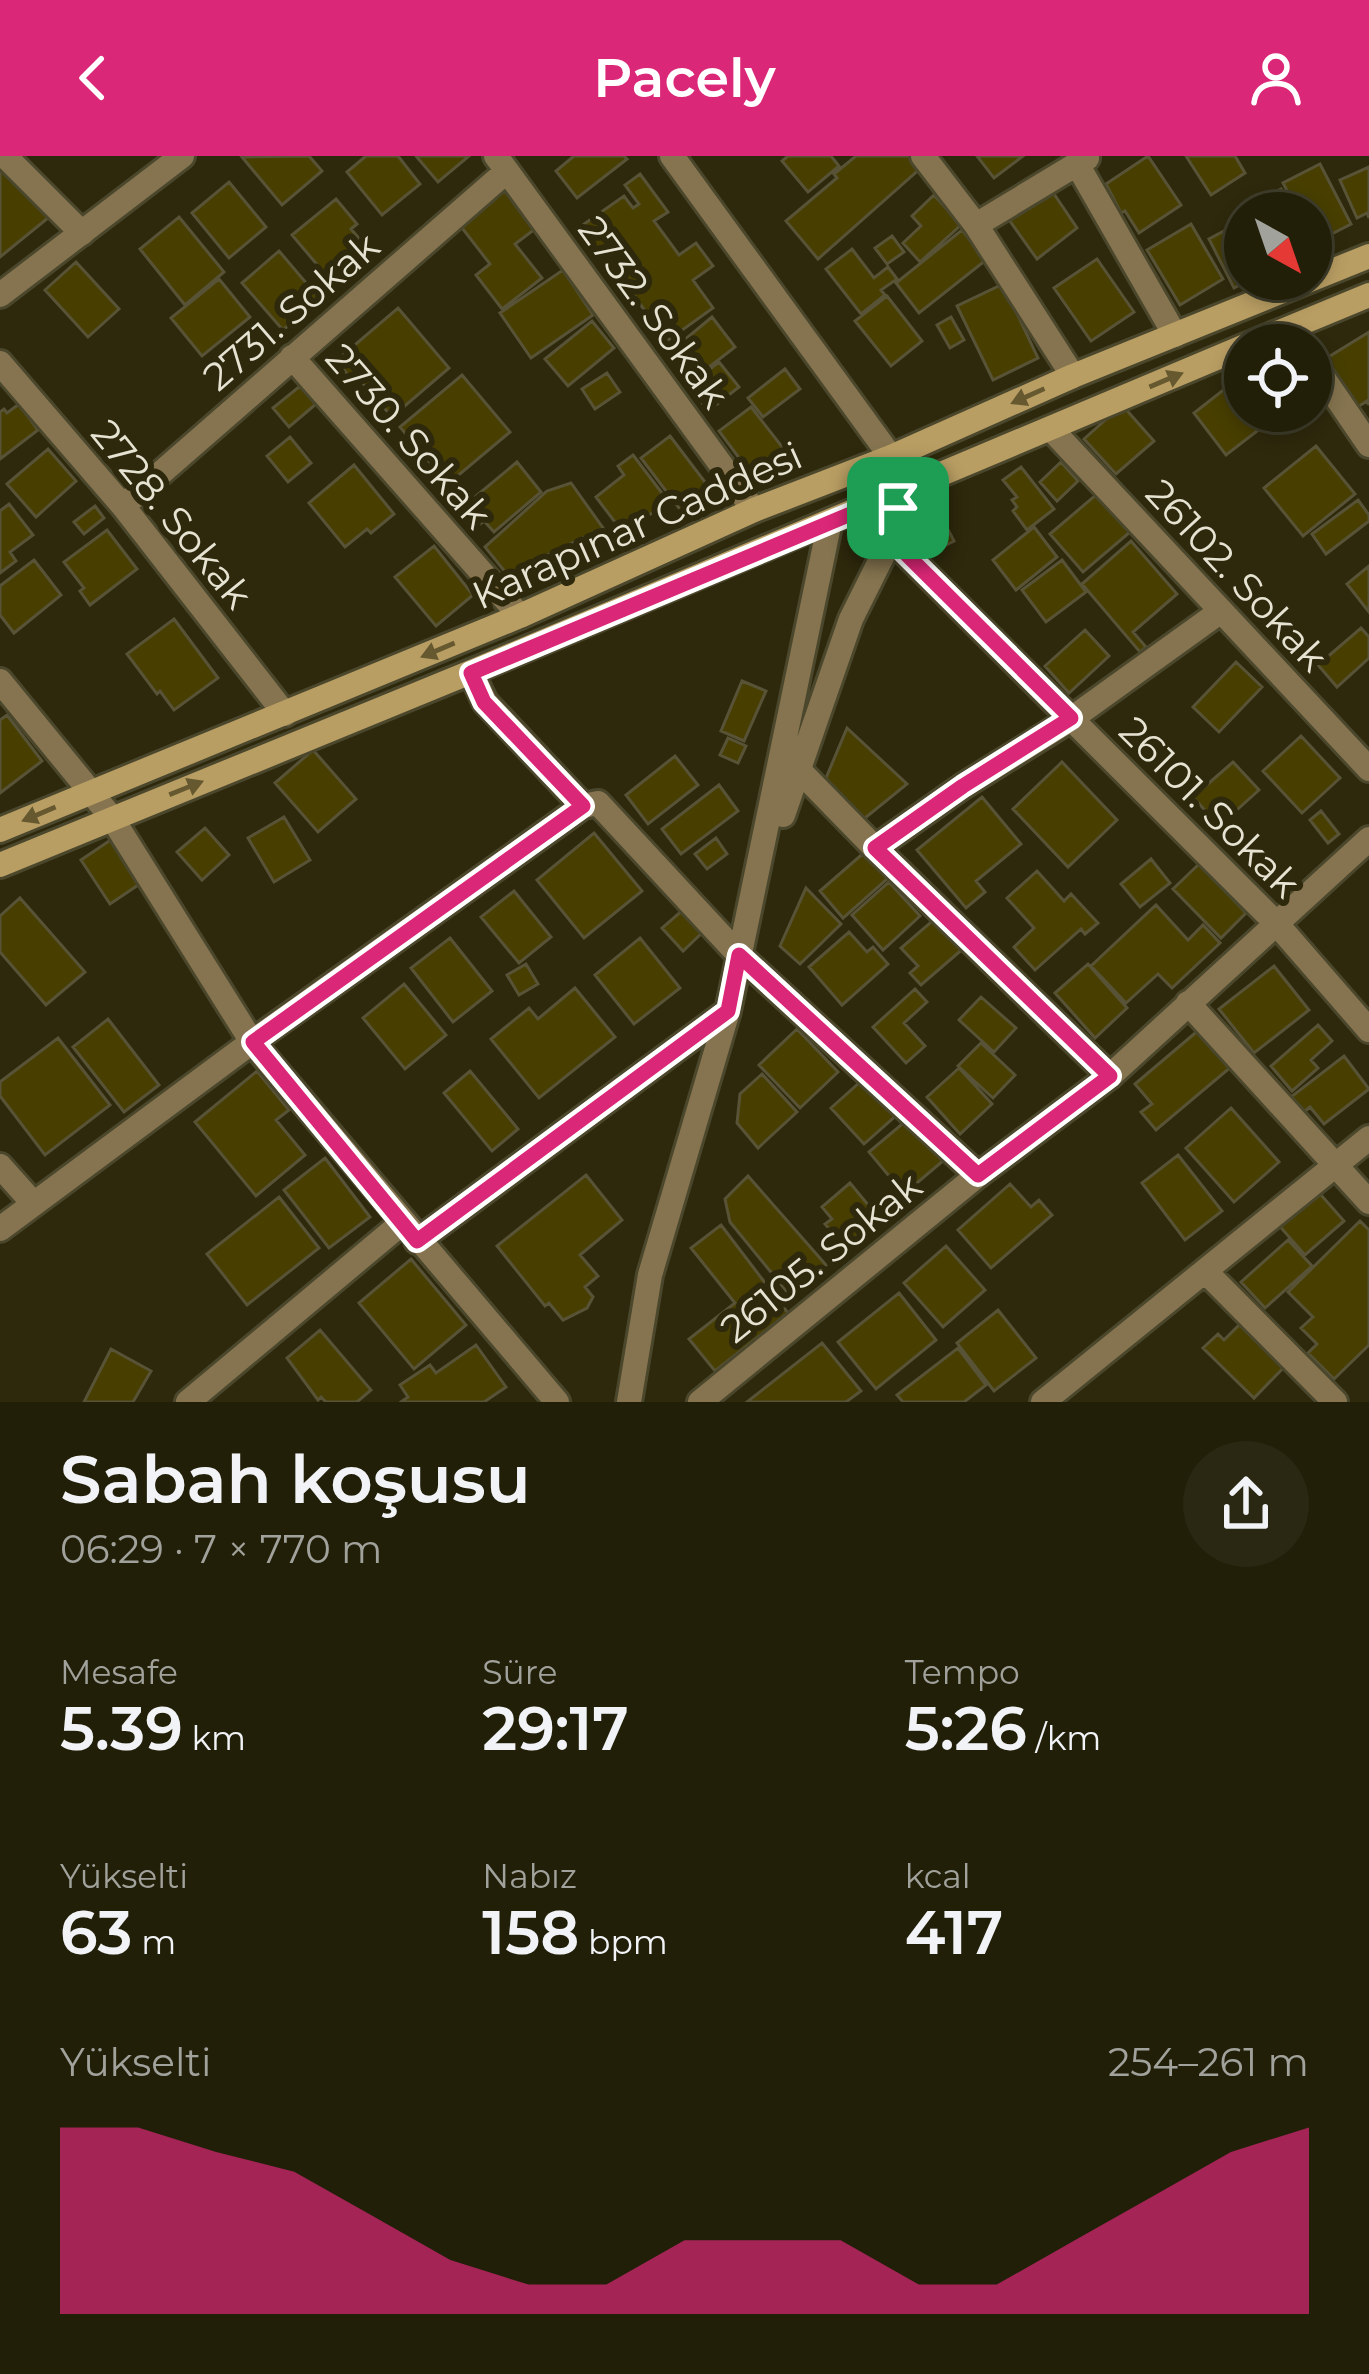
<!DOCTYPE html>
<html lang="tr">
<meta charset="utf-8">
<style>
body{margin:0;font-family:Montserrat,sans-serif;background:#2a2712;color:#f1f3f6;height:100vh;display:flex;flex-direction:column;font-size:45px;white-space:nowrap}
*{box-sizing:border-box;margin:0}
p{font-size:39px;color:#a2a29c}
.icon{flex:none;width:66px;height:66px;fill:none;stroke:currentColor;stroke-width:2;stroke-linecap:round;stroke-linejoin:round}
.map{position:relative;height:1246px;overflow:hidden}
.side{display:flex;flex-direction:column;background:#221f09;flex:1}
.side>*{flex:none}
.needle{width:78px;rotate:140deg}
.controls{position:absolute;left:1224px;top:36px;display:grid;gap:24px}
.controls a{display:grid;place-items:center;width:108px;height:108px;border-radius:50%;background:#221f09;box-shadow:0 6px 18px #0003,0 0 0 3px #3f3d2a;font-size:60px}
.pin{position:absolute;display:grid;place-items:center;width:102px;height:102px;color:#fff;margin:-51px;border-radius:24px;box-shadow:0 6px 18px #0006}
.round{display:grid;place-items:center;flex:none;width:126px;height:126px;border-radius:63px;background:#2a2712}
.headline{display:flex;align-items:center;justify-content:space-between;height:204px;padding:0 60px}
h1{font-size:66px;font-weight:600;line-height:90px}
.metrics{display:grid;grid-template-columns:repeat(3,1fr);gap:18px;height:204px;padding:12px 60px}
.metrics div{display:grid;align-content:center}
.metrics b{font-size:60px;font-weight:600}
.metrics small{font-size:33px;font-weight:400}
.metrics p{font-size:33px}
.chart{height:336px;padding:24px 60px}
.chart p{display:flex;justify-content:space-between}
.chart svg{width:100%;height:216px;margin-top:12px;fill:#db2777;opacity:.7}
header{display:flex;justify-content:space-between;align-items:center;height:156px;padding:0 60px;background:#db2777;color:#fff;font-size:54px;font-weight:600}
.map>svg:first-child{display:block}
.building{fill:#473e00;stroke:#585336;stroke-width:3}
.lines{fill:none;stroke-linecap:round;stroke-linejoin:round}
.minor-casing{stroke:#4b472c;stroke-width:30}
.tertiary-casing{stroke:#4b472c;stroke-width:30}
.secondary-casing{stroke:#4b472c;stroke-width:30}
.minor{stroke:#85744f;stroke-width:24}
.tertiary{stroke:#85744f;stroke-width:24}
.secondary{stroke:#b99e63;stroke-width:24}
.oneway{fill:#66582f}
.route-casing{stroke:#fff;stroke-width:24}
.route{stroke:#db2777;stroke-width:15}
.labels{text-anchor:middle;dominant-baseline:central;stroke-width:12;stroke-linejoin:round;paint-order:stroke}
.street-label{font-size:39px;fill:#e6e3d3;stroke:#2e290c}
</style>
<header><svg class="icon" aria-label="back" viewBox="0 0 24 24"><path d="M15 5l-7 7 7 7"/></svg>Pacely<svg class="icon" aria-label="person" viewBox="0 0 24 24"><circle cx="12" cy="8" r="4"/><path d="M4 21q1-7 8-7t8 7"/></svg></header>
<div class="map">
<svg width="1369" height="1246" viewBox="0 0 1369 1246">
<rect width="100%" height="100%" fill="#2e290c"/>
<path class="building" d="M309,0L322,15L282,49L242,1Z
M366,0H398L420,28L382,59L347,16Z
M416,0H469L438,26Z
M574,0H624L627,3L577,42L556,15Z
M788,0H831L839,10L808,36L782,5Z
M856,0H915L923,10L818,103L786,65L837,22L834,18Z
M977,0H1023L994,22Z
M1148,0L1181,49L1139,77L1125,55L1121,57L1106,28Z
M1186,0H1235L1245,17L1211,39Z
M0,3L48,62L0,101Z
M1320,8L1351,68L1314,87L1311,57H1299L1283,27Z
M1369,11V62L1367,57L1357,62L1340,24Z
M640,18L668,56L654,65L679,99L696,87L713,110L693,124L713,152L667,185L621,122L632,114L612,87L596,99L577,73L624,40L633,52L639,48L625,29Z
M229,26L266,71L229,102L192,57Z
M508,30L539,70L515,88L542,122L502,153L476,119L490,108L459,68Z
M1050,32L1077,72L1037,103L1007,61Z
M1281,33L1295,57H1253L1249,50Z
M934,39L961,69L920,106L903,87L921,70L912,60Z
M336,43L357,68L351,73L368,93L331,125L292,79Z
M179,61L224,116L185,149L140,93Z
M1243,65L1245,123H1251L1234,132L1209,83Z
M1191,68L1223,123L1180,149L1147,94Z
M962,74L986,104L919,157L896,127Z
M892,80L904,96L887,108L875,92Z
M852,93L874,122L888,111L897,123L881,134L885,139L861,158L826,113Z
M279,95L319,142L283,174L242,127Z
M1097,103L1134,156L1091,185L1054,132Z
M76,106L119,153L88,181L45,134Z
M563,114L593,159L531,202L500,157Z
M219,123L250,161L202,200L171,162Z
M1003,128L1038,202L993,224L957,150Z
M887,140L922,185L891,210L855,165Z
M398,152L449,212L392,261L360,224L356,228L336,205Z
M712,161L735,191L699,219L676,191Z
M951,161L964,184L950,192L937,169Z
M592,165L614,192L568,230L545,203Z
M1369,176V249L1367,245L1353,254L1322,205Z
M719,206L739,231L708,255L689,229Z
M785,213L800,233L763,261L748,242Z
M607,217L620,236L595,253L582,233Z
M1245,217V255H1283L1226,299L1194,257Z
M462,219L510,276L448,328L400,271Z
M300,230L316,248L289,271L273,252Z
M19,248L38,274L0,303V256L4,253L7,257Z
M1122,249L1154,285L1116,318L1084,283Z
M751,251L790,301L757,326L719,275Z
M670,280L711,334L682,356L641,302Z
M290,281L311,307L288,326L267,300Z
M1316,290L1355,338L1303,380L1264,332Z
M48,293L76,325L36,361L7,328Z
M633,299L668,345L624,378L596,341L624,319L618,310Z
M517,306L541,336L494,376L484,365L479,369L463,351Z
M1061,306L1078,325L1057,345L1040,326Z
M354,309L394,358L371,377L367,373L345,391L309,347Z
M1021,311L1054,353L1027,374L1013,355L1017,351L1012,344L1017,341L1003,324Z
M571,327L603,372L531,407L511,423L485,391L547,335Z
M1097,338L1130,376L1083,416L1050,378Z
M1358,344L1369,359V365L1326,398L1312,378Z
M9,348L33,379L10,396L16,405L0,417V355Z
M95,350L104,362L84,378L74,366Z
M940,358L954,385L940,392L927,365Z
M1034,371L1057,401L1016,434L993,404Z
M107,374L137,413L90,449L80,435L84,432L64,406Z
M1131,385L1177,438L1133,476L1146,491L1140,496L1082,428Z
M434,390L473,439L436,470L395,421Z
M34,404L61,439L14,477L0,459V430Z
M1062,404L1086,436L1046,466L1022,434Z
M1369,410V456L1347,428Z
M174,463L218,522L174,554L160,535L157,538L127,498Z
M1361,472L1369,481V502L1337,531L1318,509Z
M1085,474L1109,500L1069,537L1045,510Z
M1236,506L1262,531L1219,576L1193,551Z
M742,525L766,535L744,585L721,575Z
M7,559L42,605L0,637V564Z
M847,572L907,628L860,666L826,622Z
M1301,580L1340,622L1302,657L1263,615Z
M728,582L746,590L738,607L720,599Z
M313,594L356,643L318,676L275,627Z
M675,600L698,629L648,668L626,639Z
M1062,606L1117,664L1068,711L1013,653Z
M1233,606L1259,634L1219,670L1193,641Z
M719,629L738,655L681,698L662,673Z
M982,641L1021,688L976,725L985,736L966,752L917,694Z
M1321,655L1339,678L1328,687L1310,664Z
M284,661L310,704L274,726L248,682Z
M205,672L229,699L202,724L177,696Z
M594,677L642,735L584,782L537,724Z
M115,681L144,725L110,748L81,704Z
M716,682L727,698L707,713L695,698Z
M866,695L888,722L843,762L820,735Z
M1151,703L1170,727L1140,751L1121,728Z
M1199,708L1246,757L1221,782L1173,733Z
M1037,715L1064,745L1071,738L1098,767L1085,778L1081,773L1035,814L1014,791L1034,772L1007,742Z
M889,726L920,760L883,794L852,759Z
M806,732L841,768L800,808L780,790Z
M514,735L551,781L519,807L481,761Z
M20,742L85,816L46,849L0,796V760Z
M1156,749L1188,784L1203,769L1220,787L1172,832L1158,818L1126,847L1091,810Z
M685,752L705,774L683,795L662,772Z
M938,760L965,791L921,829L910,817L918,810L901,792Z
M849,776L867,796L873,791L888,808L842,849L809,811Z
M450,782L492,835L453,866L411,812Z
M640,782L680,832L634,868L595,819Z
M526,808L538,828L519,839L507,819Z
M1088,808L1127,852L1095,882L1055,837Z
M1274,810L1309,854L1254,897L1219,853Z
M404,828L446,879L405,913L363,862Z
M575,832L615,881L539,942L491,883L529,852L538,863Z
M915,833L927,846L904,867L925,890L906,907L873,871Z
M981,841L1016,872L994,896L959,864Z
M108,863L159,929L124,956L73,891Z
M1207,867L1238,905L1156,974L1141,956L1152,948L1135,928Z
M1318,869L1332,885L1311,904L1318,912L1292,935L1271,910Z
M797,873L838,916L800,952L759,909Z
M58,882L110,949L45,999L0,940V926Z
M981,887L1015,919L993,942L958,910Z
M1344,900L1369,933L1324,968L1310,951L1303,957L1291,941Z
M959,912L992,948L960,978L927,941Z
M257,915L289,954L276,964L305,999L256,1040L195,966Z
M470,915L518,973L492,995L444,937Z
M762,918L797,956L758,992L737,967L740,938Z
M868,919L900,956L864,988L831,952Z
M1231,952L1279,1006L1234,1046L1186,992Z
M908,963L944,1004L904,1038L869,996Z
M1178,999L1222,1055L1185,1084L1142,1027Z
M325,1002L370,1061L329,1092L284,1034Z
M586,1019L622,1064L580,1099L598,1120L585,1131L593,1141L587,1152L563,1164L549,1147L545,1150L497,1090Z
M748,1020L826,1109L788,1137L730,1066L725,1043Z
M850,1027L879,1062L845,1091L825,1068L832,1063L822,1051Z
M1010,1028L1031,1051L1039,1044L1052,1059L991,1112L958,1074Z
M1314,1031L1344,1065L1305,1099L1275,1065Z
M279,1041L319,1092L247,1149L207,1098Z
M1360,1065L1369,1074V1189L1334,1223L1308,1197L1317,1188L1301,1172L1313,1161L1288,1136Z
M721,1069L788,1157L715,1215L689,1183L735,1147L691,1092Z
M1288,1084L1312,1110L1265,1152L1241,1126Z
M946,1090L985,1134L943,1171L904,1127Z
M411,1103L466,1169L414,1213L359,1147Z
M899,1137L936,1184L876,1233L838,1186Z
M998,1154L1036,1202L994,1235L957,1187Z
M1246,1162L1290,1205L1254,1242L1203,1192L1218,1178L1224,1184Z
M320,1174L371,1234L357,1246H326L321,1241L318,1244L287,1202Z
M822,1187L861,1235L846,1246H747Z
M476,1189L506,1231L484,1246H401L408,1241L400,1229L430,1209L436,1217Z
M958,1192L986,1229L964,1246H903L897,1239Z
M111,1193L151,1215L133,1246H84Z"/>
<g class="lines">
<defs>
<path id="minor" d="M5,0L82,77
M496,0L754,354
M923,0L976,69L1073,220
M1077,8L1175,179
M976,69L1087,2
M292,201L520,460
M1311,204L1369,289
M0,207L123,350L285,558
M1052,274L1369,613
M123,350L507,15
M891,383L1275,766L1369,874
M471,516L485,546L583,650
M0,525L112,662L252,886L557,1246
M797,612L875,692L1110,920
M783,659L851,463L891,383L899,352L915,331
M875,692L963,630L1071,563L1221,455
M1188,847L1369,1046
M0,1010L33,1047
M0,1073L252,886L583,650L598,647L739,799L978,1019
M417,1085L728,855
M1206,1116L1335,1246
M188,1246L402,1067
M629,1246L650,1119L728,855L830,365
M700,1246L978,1019L1110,920L1369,683
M1043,1246L1369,982"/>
<path id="tertiary" d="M672,0L891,301
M0,139L182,0"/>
<path id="secondary" d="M1248,189L1369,139
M0,674L520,460L754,354L891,301L1073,220L1369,100
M0,709L471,516L1245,190"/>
</defs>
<use href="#minor" class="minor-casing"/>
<use href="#tertiary" class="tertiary-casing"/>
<use href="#secondary" class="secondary-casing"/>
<use href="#minor" class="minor"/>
<use href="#tertiary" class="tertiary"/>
<use href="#secondary" class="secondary"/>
</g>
<defs><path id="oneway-solid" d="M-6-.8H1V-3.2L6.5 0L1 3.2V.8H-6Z" transform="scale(3)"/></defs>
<g class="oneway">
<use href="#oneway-solid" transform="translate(1166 224) rotate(-23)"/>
<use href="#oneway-solid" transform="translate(1028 240) rotate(156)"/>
<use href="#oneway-solid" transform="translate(438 494) rotate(157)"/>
<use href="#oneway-solid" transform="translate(186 632) rotate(-22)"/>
<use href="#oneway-solid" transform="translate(39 658) rotate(157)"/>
</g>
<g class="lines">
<defs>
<path id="route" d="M915,331L898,352L891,383L1071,562L963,630L875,692L1110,920L978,1019L739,799L728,855L417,1085L253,886L583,650L484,546L471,517Z"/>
</defs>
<use href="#route" class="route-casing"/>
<use href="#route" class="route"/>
</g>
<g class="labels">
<g class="street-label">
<text transform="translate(291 155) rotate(-41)">2731. Sokak</text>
<text transform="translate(654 156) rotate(54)">2732. Sokak</text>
<text transform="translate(409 280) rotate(49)">2730. Sokak</text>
<text transform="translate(172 358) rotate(51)">2728. Sokak</text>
<text transform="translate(637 369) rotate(-24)">Karapınar Caddesi</text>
<text transform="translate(1237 419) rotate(47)">26102. Sokak</text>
<text transform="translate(1210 651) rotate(45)">26101. Sokak</text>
<text transform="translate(821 1101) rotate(-39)">26105. Sokak</text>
</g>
</g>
</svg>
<div class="controls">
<a><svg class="needle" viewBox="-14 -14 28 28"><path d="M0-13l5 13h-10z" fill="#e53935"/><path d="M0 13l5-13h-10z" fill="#a2a29c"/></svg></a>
<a><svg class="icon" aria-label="locate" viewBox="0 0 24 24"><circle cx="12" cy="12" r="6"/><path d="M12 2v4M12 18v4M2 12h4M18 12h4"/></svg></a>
</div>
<div class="pin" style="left:898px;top:352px;background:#1e9e55"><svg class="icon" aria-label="arrive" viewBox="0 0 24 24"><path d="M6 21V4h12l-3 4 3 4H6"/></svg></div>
</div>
<section class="side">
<div class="headline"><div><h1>Sabah koşusu</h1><p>06:29 · 7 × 770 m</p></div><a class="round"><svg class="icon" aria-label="share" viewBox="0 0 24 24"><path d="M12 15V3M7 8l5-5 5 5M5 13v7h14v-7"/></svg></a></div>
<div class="metrics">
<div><p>Mesafe</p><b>5.39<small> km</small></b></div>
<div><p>Süre</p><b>29:17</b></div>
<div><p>Tempo</p><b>5:26<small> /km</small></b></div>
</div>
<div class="metrics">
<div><p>Yükselti</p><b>63<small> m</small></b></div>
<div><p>Nabız</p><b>158<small> bpm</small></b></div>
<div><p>kcal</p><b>417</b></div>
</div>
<div class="chart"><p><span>Yükselti</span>254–261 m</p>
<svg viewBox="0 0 160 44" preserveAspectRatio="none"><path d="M0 44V6L10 6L20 11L30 15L40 24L50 33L60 38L70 38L80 29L90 29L100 29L110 38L120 38L130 29L140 20L150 11L160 6V44z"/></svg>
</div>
</section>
